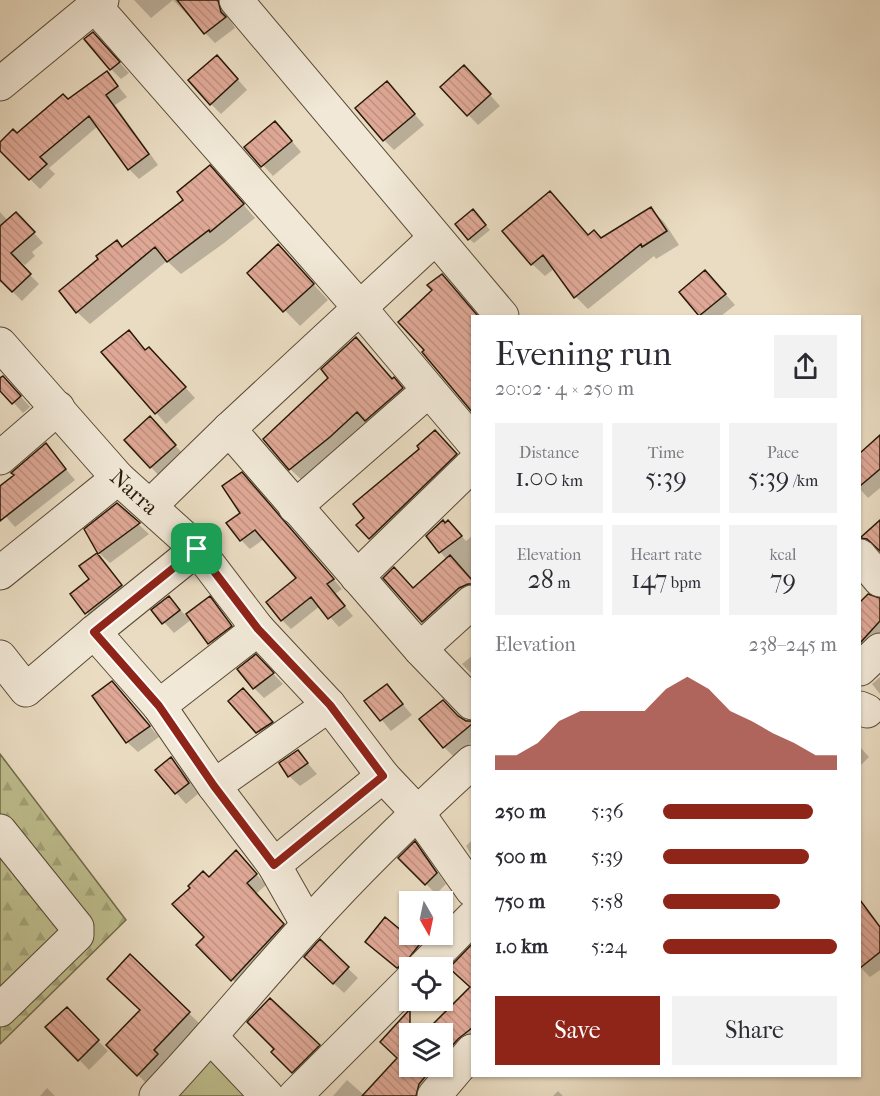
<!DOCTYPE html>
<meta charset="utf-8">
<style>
body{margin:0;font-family:"IM FELL French Canon",serif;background:#f2f2f3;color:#2b2b33;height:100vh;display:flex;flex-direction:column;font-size:22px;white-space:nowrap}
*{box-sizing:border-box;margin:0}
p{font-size:20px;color:#7c7c81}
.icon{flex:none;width:33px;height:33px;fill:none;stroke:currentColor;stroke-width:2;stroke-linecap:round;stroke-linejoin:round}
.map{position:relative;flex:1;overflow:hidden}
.sheet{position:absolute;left:471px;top:315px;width:390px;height:762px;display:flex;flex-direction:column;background:#fff;border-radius:0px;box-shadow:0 2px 4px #0004}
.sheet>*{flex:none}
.needle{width:39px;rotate:171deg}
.tools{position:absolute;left:399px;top:891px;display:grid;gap:12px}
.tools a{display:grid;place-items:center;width:54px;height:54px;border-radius:0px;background:#fff;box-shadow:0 2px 4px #0004;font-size:30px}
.pin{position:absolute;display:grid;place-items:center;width:51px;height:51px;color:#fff;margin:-26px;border-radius:12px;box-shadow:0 3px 9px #0006}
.round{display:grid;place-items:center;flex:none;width:63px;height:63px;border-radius:0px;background:#f2f2f3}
.summary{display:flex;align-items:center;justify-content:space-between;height:102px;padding:0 24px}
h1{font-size:33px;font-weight:600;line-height:45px}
.metrics{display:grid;grid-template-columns:repeat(3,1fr);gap:9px;height:102px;padding:6px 24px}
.metrics div{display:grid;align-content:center;border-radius:0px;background:#f2f2f3;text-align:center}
.metrics b{font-size:26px;font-weight:600}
.metrics small{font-size:16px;font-weight:400}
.metrics p{font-size:16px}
.chart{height:168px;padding:12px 24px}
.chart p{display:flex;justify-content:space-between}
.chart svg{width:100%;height:108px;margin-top:6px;fill:#8f2418;opacity:.7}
.primary-button{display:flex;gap:12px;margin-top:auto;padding:12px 24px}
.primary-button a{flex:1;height:69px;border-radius:0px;background:#8f2418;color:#fff;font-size:24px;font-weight:600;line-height:69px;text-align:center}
.primary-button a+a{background:#f2f2f3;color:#2b2b33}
ul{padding:0 24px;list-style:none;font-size:20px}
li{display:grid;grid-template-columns:96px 72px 1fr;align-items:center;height:45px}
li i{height:15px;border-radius:8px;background:#8f2418}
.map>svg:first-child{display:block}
.forest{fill:url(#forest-firs);stroke:#726c4a;stroke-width:1.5}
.park{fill:#bebe8e;stroke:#726c4a;stroke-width:1.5}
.shadow{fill:#0003}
.building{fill:url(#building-back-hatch);stroke:#271907;stroke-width:1.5}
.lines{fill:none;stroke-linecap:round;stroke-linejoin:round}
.minor-casing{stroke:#584a36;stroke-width:35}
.minor{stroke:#f1e8d7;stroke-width:33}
.route-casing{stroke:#fff;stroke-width:12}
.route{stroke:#8f2418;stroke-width:8}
.labels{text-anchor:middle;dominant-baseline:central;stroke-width:4.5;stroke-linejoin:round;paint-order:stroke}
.street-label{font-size:22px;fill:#271907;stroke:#f1e8d7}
</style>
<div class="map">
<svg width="880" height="1096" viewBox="0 0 880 1096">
<defs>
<pattern id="forest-firs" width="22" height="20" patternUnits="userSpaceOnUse" patternTransform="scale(1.5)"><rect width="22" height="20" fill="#bebe8e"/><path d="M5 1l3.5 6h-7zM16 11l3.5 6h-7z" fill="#a3a379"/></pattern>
<pattern id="building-back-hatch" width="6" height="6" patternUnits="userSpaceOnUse" patternTransform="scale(1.5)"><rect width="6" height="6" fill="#dfa896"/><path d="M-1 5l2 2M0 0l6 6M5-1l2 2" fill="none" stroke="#bf9080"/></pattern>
</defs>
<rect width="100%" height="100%" fill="#eadcc2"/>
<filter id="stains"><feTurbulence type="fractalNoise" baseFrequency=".00333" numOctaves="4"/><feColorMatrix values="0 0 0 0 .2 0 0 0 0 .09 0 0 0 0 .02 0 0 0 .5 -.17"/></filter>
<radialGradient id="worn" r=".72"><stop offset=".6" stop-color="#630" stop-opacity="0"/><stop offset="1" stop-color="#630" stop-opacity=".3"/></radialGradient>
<path class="forest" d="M0,754L126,920L0,1044Z"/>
<path class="park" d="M210,1053L250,1096H173Z"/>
<path class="shadow" d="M134,0H231L227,14L235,28L215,43L173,0L151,18Z
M103,44L129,73L121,79L111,69Z
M227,67L247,90L221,114L211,104Z
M107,73L127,97L115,105L158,165L139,179L129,169L98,126L49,168L55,174L40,189L0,149V144L17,135Z
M474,77L500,106L478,125L442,87Z
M397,94L424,125L394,150L384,140Z
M285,133L301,152L273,176L246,147Z
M222,180L255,218L224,243L181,274L167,261L90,324L77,312L123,248Z
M550,193L589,236L602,240L651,209L664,222L679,245L656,259L654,256L588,309L576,297L555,268L545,276L532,264Z
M0,212L8,221L25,223L43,243L32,252L35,256L25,265L16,258L15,260L39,284L22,301L2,281L0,283Z
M478,216L490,230L474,243L469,239Z
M278,246L328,300L300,326L249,273Z
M715,282L735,305L721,316H702L681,292Z
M452,286L478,316H472V409L466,402Z
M128,332L146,351L159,359L195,398L166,424L103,352Z
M356,339L407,393L304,482L290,469L331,378Z
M0,380L13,388L30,407L23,413L0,388Z
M160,429L185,456L161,478L126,440Z
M443,440L464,463L379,546L358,525Z
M874,442L880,448V488L868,498L860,489V455Z
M49,449L75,480L15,527L0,510V488Z
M251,483L342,589L335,594L353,616L339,627L320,606L291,629L282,620L298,578L264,539L250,549L241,540L242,513Z
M117,505L149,534L110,563L99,553L86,530Z
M457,531L466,541L472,536V595L432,630L423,621L413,590L447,560L428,537Z
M880,535V549L872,548L862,538Z
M97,555L129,595L95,622L72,594L92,580Z
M869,596L880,600V642L860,650V605Z
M169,598L186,616L209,598L241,637L220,653L192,619L174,633L153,610Z
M256,656L283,684L264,698L254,688Z
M472,656V674L462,664Z
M880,677V694L872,684Z
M387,686L412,715L391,731L366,701Z
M122,694L159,737L138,752L127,742L94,696Z
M253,700L282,733L268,742L230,701Z
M459,718L472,727V742L454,757L444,747Z
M860,747L869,757L860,766Z
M298,752L317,774L300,786L289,776Z
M171,759L181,769L198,794L186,804L157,771Z
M472,840V856L466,846Z
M415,844L425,854L446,884L436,894L400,858Z
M246,862L266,885L256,894L293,935L243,990L198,945L206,937L209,879Z
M865,910L880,926V970L870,977L860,967V914Z
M385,919L428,956L408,977L367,942Z
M320,942L358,978L344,993L316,967Z
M130,956L203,1027L151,1088L108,1045L142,1011Z
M459,1000L472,1014V1046L429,1096H333L347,1080L364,1095L399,1058L401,1020L415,1034H410V1066H442V1034Z
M67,1009L108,1051L89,1070L48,1027Z
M319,1046L329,1056L303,1082L273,1052Z
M47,1088L55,1096H40Z
M558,1091L563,1096H553Z"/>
<path class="building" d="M177,0H218L221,12L226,17L204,34Z
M93,32L120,62L110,70L84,39Z
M217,55L238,79L210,105L188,80Z
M464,65L491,94L467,116L440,87Z
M107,71L118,86L106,95L149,154L128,170L89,116L40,157L47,164L29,180L0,151V142L13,129L17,133L63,94L68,99Z
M387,81L415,114L383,141L355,108Z
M275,121L292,141L261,167L244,147Z
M210,165L244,204L210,232L209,230L167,262L155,247L76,313L59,291L98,259L96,256L117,240L122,247L183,200L177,192Z
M550,191L588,235L594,230L601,238L651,207L667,231L642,247L641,244L574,298L543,255L531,265L502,231Z
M473,209L486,225L468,240L455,224Z
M16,212L35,232L11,253L31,274L12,292L0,280V226Z
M278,244L314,284L283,312L247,273Z
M705,270L726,294L699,316L679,292Z
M442,274L478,316H472V412L422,352L424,350L398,322L432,290L427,285Z
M129,330L145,350L149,347L186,387L155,414L101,352Z
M356,337L392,379L394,377L403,388L365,421L357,412L330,437L289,470L263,439L328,378L321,369Z
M3,376L21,396L12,404L0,391V378Z
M150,416L176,445L150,468L124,440Z
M435,430L457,454L369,539L356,525L364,518L353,504L419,449L417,446Z
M880,435V469L860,486V453Z
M46,443L66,469L0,521V486L14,475L11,473Z
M242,472L334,579L327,584L345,606L328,619L311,597L281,621L266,602L296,578L255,530L240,541L226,523L240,513L222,486Z
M117,503L140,523L98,554L84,529Z
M443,520L445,523L448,520L462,536L439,553L426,536Z
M880,520V551L867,539L860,538Z
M97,553L122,585L85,614L70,594L89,579L79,566Z
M450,555L472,580V584H468L459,588L422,622L383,578L394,567L413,588Z
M868,594L880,598V621L860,643V602Z
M169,596L180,610L162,624L151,610Z
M210,596L232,626L208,644L186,614Z
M256,654L274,673L253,689L237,669Z
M112,681L150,726L126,743L92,696Z
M387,684L403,704L380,721L364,701Z
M243,688L273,722L256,733L228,701Z
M443,700L458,716L466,721H472V724L443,748L419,719Z
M298,750L308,763L288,777L279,763Z
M171,757L189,783L175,794L155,770Z
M415,841L437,873L425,885L398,858Z
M236,850L257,874L247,883L284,924L231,981L196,945L204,937L172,904L190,888L188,886L203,871L209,877Z
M860,900L880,927V952L860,968Z
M385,917L419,945L405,963L397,968L365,942Z
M320,939L349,967L333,984L304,957Z
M472,944V1028L458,1039L442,1057V1034H423L470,987L449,968Z
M130,954L190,1012L154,1050L158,1054L137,1076L106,1045L140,1010L107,979Z
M270,998L320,1045L292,1073L271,1052L274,1049L247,1022Z
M67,1007L99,1040L78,1061L45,1027Z
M410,1009V1066H434L419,1084L416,1096H362L397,1058L380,1042Z"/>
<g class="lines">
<defs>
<g id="minor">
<path d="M236,0L502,316"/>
<path d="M95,6L360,308L472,441"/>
<path d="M0,84L102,0"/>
<path id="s1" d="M0,344L118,478L197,549L258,629L329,705L383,776L417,812L472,890"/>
<path d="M229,429L420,649L472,703"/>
<path d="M0,458L58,408"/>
<path d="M151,505L229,429L435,238"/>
<path d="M295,507L429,390"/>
<path d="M860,556L880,580"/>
<path d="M0,573L118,478"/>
<path d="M357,577L472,465"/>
<path d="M94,632L159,706L214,786L274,865L308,925"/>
<path d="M420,649L472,602"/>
<path d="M0,657L26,690L94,632L197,549"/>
<path d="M860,669L880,650"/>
<path d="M159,706L258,629"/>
<path d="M860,708L867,711"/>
<path d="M214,786L329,705"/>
<path d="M0,831L77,927V935L0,1010"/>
<path d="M274,865L383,776"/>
<path d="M423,968L472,918"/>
<path d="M211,1037L267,1096"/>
<path d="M156,1096C208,1041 256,982 307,926C359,868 415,814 472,762"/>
<path d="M295,1096L410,981"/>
<path d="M434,1096L472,1051"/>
</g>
</defs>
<use href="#minor" class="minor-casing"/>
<use href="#minor" class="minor"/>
</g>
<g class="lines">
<defs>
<path id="route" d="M197,549L258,629L330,705L383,776L274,865L214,786L159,706L94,632Z"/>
</defs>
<use href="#route" class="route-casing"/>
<use href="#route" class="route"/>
</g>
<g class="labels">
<g class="street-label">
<text stroke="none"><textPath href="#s1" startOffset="200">Narra</textPath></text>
</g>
</g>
<rect width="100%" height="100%" filter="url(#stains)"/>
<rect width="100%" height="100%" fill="url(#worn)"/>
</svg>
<div class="tools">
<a><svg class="needle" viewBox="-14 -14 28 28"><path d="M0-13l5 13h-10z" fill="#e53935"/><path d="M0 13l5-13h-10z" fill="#7c7c81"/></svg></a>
<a><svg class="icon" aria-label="locate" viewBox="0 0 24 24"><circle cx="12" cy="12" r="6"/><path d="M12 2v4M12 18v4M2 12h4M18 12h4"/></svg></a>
<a><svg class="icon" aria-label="layers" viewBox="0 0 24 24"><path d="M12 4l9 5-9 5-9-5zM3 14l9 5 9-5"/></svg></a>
</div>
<div class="pin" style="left:197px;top:549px;background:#1e9e55"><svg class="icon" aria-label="arrive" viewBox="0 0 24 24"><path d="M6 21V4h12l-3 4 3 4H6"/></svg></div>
<section class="sheet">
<div class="summary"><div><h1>Evening run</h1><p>20:02 · 4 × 250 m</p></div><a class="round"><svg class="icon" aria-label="share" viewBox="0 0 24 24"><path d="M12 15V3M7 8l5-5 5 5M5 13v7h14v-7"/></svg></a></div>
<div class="metrics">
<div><p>Distance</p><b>1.00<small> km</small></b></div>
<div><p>Time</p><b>5:39</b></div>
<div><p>Pace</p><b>5:39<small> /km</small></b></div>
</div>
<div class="metrics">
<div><p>Elevation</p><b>28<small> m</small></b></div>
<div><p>Heart rate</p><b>147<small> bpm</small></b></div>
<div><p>kcal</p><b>79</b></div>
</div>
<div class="chart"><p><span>Elevation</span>238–245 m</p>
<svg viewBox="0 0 160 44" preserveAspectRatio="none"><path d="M0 44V38L10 38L20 33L30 24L40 20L50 20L60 20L70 20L80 11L90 6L100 11L110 20L120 24L130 29L140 33L150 38L160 38V44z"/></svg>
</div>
<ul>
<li><b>250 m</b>5:36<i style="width:86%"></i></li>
<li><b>500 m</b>5:39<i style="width:84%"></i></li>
<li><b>750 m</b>5:58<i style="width:67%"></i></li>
<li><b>1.0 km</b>5:24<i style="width:100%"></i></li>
</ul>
<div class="primary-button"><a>Save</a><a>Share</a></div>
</section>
</div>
